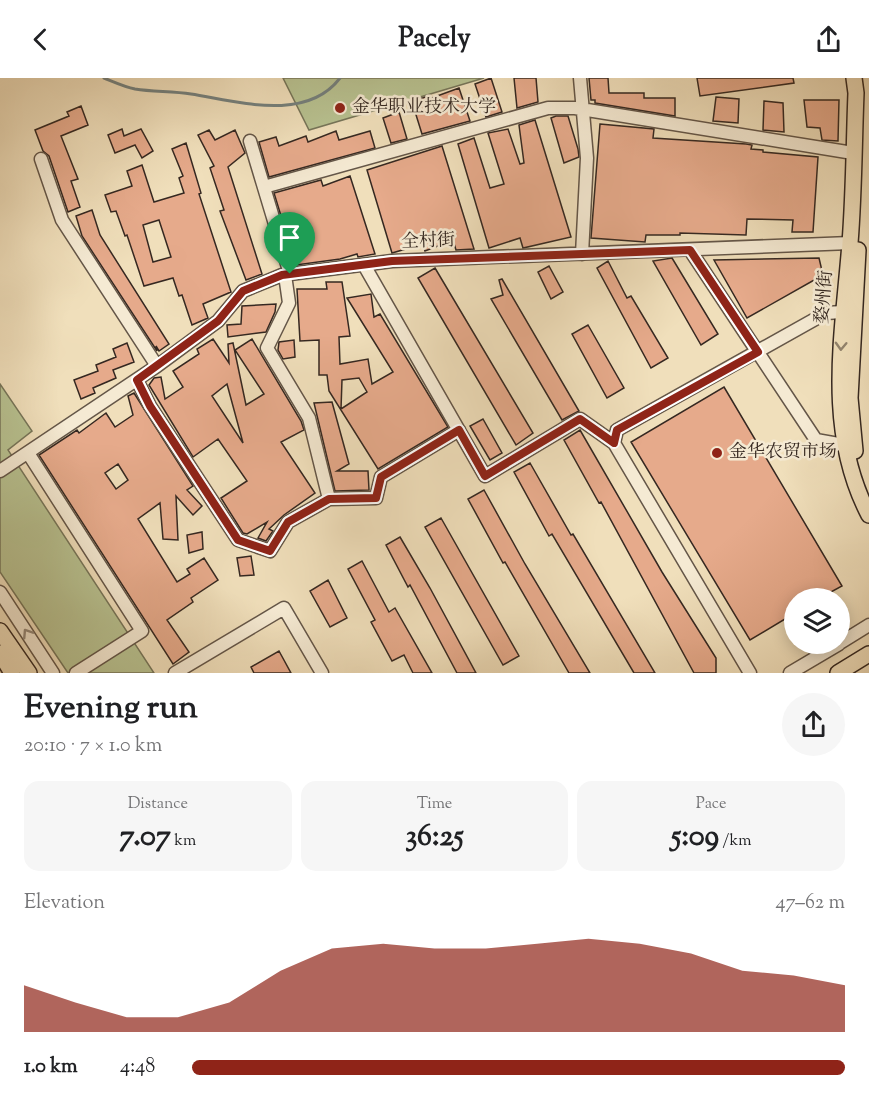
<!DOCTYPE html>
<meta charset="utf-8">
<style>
body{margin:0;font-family:"Sorts Mill Goudy","Noto Serif SC",serif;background:#f6f6f6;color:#202124;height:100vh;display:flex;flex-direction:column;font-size:22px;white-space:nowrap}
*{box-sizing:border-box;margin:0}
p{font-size:20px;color:#757577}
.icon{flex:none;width:33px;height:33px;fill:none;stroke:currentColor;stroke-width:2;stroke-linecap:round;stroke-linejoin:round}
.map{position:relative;height:595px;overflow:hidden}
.side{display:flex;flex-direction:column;background:#fff;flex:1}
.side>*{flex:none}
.fabs{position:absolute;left:784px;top:510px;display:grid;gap:12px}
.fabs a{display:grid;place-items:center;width:66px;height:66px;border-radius:50%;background:#fff;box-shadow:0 3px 15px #0003;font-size:30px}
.pin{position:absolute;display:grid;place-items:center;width:51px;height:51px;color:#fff;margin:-62px -26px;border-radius:50% 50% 50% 0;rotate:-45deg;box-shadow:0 0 6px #0007}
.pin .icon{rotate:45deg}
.round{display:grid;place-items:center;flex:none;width:63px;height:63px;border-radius:32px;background:#f6f6f6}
.head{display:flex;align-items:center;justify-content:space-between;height:102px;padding:0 24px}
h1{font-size:33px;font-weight:700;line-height:45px}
.figures{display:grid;grid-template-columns:repeat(3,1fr);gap:9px;height:102px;padding:6px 24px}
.figures div{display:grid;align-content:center;border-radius:15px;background:#f6f6f6;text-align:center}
.figures b{font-size:30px;font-weight:700}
.figures small{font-size:16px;font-weight:400}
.figures p{font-size:16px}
.chart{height:168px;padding:12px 24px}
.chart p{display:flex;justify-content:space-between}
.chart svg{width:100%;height:108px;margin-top:6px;fill:#8f2418;opacity:.7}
ul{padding:0 24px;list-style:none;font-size:20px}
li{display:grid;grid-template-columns:96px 72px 1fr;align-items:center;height:45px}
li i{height:15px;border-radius:8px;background:#8f2418}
header{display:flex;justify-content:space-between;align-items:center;height:78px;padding:0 24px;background:#fff;font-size:27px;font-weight:700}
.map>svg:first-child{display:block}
.green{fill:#b8c291;stroke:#767559;stroke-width:1.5}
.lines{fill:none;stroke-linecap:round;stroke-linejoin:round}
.stream{stroke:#74807d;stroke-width:3}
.building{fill:#e6aa8b;stroke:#352821;stroke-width:1.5;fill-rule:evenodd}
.minor-casing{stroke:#645648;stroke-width:15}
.major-casing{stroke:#352821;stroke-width:18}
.minor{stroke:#f5ead3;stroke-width:12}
.major{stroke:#f0dfbb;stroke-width:15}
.oneway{stroke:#92846e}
.oneway2{stroke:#95897a}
.route-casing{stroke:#fff;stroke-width:12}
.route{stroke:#8f2418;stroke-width:8}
.poi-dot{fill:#8f2418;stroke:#f5ead3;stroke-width:2}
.labels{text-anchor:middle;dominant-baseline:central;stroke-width:5;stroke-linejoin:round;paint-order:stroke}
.poi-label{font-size:18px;fill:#352821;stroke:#f5ead3;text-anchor:start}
.street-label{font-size:18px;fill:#352821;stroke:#f5ead3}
</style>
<header><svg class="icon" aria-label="back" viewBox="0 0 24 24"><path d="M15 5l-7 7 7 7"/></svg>Pacely<svg class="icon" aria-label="share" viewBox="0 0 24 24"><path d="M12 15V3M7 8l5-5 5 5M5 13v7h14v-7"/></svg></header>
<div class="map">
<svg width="869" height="595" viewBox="0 0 869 595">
<rect width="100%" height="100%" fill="#f0dfbb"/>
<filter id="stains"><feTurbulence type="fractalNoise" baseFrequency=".00333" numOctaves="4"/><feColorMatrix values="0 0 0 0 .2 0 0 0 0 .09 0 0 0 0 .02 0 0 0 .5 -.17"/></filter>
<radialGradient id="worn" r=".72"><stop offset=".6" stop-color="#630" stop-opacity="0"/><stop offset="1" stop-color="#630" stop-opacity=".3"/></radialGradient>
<path class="green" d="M283,0H484L309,52Z
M0,306L32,353L8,372L154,595H68L0,494Z"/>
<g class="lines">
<path class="stream" d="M104,0C114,4 125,9 135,11C153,14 172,13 191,16C236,23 306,45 340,0"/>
</g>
<path class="building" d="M491,0L502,34L486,39L475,6Z
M514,0H536L538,24L517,30Z
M589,0H608L609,15H644V20H675V38L595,25V22H591Z
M697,0H793L794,5L700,18Z
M459,10L470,43L422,56L412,24L428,18L429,21Z
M716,19L739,21L738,45L713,43Z
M804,22H839L838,63L822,62L820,50L807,49Z
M764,23L783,25L784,54L763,52Z
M81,28L88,47L61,58L78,101L71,103L80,129L68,134L49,78L43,73L35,52L69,38L67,34Z
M399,34L407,61L391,65L383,40Z
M556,38H568L578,71L579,79L564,85L551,40Z
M535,42L571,159L523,170L520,160L489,170L458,66L474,60L490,110L504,106L488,55L508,51L520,86L524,85L519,47Z
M600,46L654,51L653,60L746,66L752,67L751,71L763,72V74L818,79L813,154H792L793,142L747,141L746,157L680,155V157H646L645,164L591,160Z
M122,51L124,58L141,51L153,73L142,80L135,67L115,75L108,57Z
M209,52L215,62L235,52L245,75L228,89L262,196L246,202L220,133L224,132L210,90L214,88L198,57Z
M336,53L339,62L370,53L375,70L269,99L259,64L276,59L279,68L306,58L308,64Z
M186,65L201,115L199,116L231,214L203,226L208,240L192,247L182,217L179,218L173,200L144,208L127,157L125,158L116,133L111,134L105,117L132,108L127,93L142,87L154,124L184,115L179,100L183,98L172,71ZM159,142L171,179L153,184L143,147Z
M442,68L474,171L456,172L453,162L425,173L423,166L392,175L367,92Z
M350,98L375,176L358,179L357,176L340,181L296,187L274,115L321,102L323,108Z
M92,132L100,157L169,266L159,273L156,268L157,273L82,158L76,138Z
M672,180L718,256L701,267L653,183Z
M819,180L823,197L747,240L714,182Z
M608,183L627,220L631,218L668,280L651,290L597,190Z
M549,188L563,214L551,221L538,194Z
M435,190L533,355L516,367L418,200Z
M502,201L579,333L562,342L491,221L503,217L499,202Z
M326,204H342L350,258L339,259L340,286L368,281L372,306L393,294L347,220L371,216L374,239L380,236L448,349L378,391L329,313L327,297H319V262L300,263L297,211H327ZM359,300L367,314L341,331L342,302Z
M276,226L275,234L266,254L228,259L227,247L241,246L242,228Z
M588,247L624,310L607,320L572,256Z
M213,261L229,285L228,266L233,265L246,327L264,316L235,272L252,261L301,343L304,352L281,364L315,415L284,437L269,451L273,453L266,463L258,460L267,444L247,456L243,455L221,420L247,403L218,361L193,379L149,307L154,300L161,299L165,321L183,309L173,293L199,276L197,271ZM227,306L243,365L212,318Z
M294,262L295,279L283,281L278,272L279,264Z
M127,265L134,284L113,292L116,300L93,310L95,315L81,321L74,302L98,293L96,287L116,279L113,271Z
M724,309L842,508L820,520H795V535L750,562L631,364Z
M134,315L193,408L187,412L202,428L193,437L176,418L178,462L163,461L160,425L138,441L177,504L190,496L187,491L204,480L218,502L191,520L193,524L167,542L189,574L173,586L39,377L77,352L79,355L106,335L115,349L133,337L128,318ZM118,386L128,402L116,411L105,395Z
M332,324L349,386L337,393H368L369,412L335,413L314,325Z
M483,341L502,375L490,382L470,348Z
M580,352L662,494L716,580V595H694L601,424L599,425L564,362Z
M530,385L571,457L573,456L655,595H634L552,456L549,458L514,394Z
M484,412L525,486L590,595H569L505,484L503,485L468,421Z
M441,440L519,578L503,587L425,449Z
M202,454L203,471L189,475L187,457Z
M400,459L430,510L476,595H457L410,507L408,509L386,467Z
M251,478L254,497L240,498L237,480Z
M362,483L389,534L395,530L432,595H413L404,577L392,583L371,544L375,542L348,491Z
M328,502L347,540L330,549L310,513Z
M279,573L291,595H254L251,589Z"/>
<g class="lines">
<defs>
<path id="minor" d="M580,0L587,80L582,176
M250,63L290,196
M41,81L62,142L157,288
M264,109L548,30H575L853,75
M690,172L816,362L844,367
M364,187L485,398L580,341L614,365
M285,197L289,225L267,270L309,340L329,421
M137,302L150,328L238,462L270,473L288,444L329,421L376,420L381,399L459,352
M28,375L142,553L76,595
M0,393L157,288L218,243L243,213L282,197L392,183L850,165
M0,514L53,595
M840,565L869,547
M175,595L284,530L322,595
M750,595L614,365L617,352L826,235L842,234
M790,595L839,566"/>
<path id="major" d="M854,0L856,15C854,65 854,115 850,165C843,257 824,351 869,437
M855,373L850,320L858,172
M0,553L29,595
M0,575L12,595
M838,595L869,576"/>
</defs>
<use href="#minor" class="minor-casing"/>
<use href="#major" class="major-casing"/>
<use href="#minor" class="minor"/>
<use href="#major" class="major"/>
</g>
<defs><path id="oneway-chevron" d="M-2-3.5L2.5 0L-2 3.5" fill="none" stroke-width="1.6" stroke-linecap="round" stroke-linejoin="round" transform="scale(1.5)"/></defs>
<use class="oneway" href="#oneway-chevron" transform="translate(841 268) rotate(92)"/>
<use class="oneway2" href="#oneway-chevron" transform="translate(27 555) rotate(-123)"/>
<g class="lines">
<defs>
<path id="route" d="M690,172L758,274L617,352L614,365L580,341L485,398L459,352L381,399L376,420L329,421L288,444L270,473L238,462L150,328L137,302L218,243L243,213L282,197L392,183Z"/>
</defs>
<use href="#route" class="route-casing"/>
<use href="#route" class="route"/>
</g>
<g class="poi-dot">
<circle cx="340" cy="30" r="6"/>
<circle cx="717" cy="375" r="6"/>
</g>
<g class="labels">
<g class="poi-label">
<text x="352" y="30">金华职业技术大学</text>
<text x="729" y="375">金华农贸市场</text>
</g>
<g class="street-label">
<text transform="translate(428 164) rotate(-2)">全村街</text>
<text transform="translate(825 219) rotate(-85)">婺州街</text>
</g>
</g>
<rect width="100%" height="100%" filter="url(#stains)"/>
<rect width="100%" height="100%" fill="url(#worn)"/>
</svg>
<div class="fabs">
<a><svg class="icon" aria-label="layers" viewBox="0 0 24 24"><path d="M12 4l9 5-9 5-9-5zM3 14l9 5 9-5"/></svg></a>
</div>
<div class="pin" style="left:290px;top:196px;background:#1e9e55"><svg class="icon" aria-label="arrive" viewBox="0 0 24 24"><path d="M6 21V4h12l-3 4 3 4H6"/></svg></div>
</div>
<section class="side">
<div class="head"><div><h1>Evening run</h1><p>20:10 · 7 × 1.0 km</p></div><a class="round"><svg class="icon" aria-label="share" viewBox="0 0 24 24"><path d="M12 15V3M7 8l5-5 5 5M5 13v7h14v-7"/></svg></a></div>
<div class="figures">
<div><p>Distance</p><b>7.07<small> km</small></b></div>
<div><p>Time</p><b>36:25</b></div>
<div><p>Pace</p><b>5:09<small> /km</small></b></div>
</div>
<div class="chart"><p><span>Elevation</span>47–62 m</p>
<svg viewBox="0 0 160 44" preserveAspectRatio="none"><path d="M0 44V25L10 32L20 38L30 38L40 32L50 19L60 10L70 8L80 10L90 10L100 8L110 6L120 8L130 12L140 19L150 21L160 25V44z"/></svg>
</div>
<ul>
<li><b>1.0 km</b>4:48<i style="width:100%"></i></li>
</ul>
</section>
